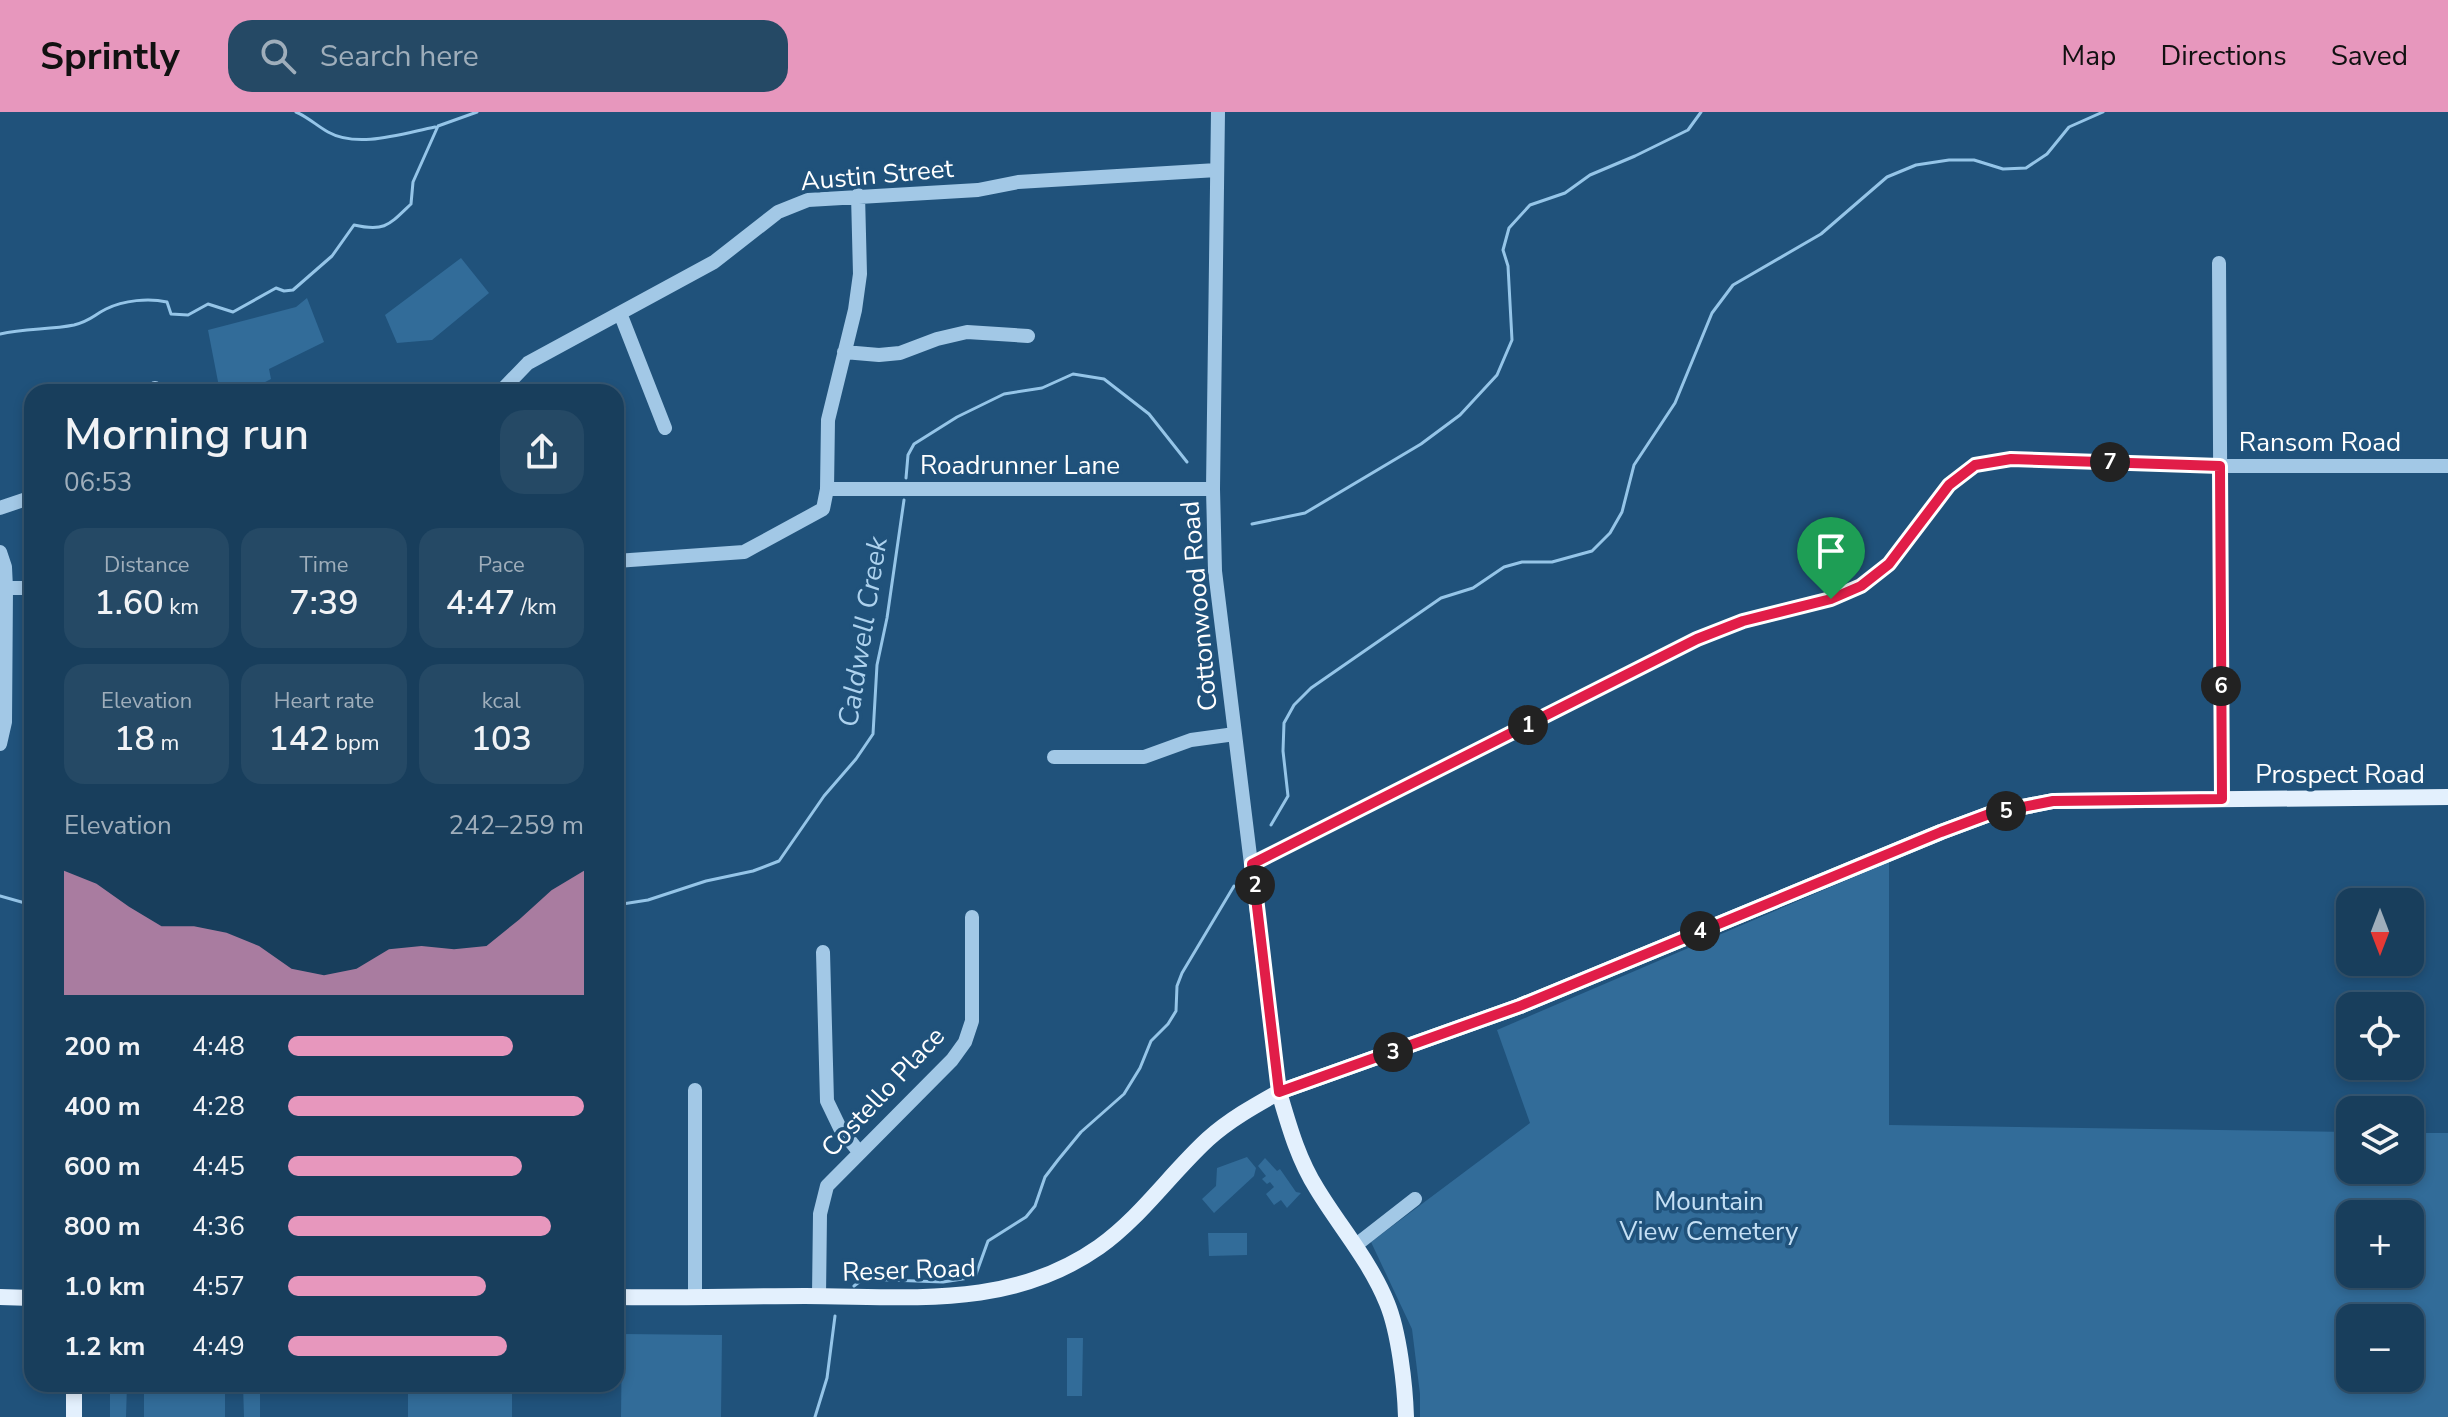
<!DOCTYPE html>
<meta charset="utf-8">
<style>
body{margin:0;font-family:"Nunito Sans",sans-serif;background:#254965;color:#f1f3f6;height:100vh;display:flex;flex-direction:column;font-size:30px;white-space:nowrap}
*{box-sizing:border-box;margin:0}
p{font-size:26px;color:#9faebb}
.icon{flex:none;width:44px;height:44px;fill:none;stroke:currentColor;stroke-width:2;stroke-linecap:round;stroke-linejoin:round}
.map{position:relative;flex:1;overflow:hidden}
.drawer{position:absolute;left:24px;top:272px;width:600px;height:1008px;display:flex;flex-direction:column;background:#183e5c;border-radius:24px;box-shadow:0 4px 12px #0003,0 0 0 2px #365772}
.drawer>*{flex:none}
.needle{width:52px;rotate:180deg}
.controls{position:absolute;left:2336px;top:776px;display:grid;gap:16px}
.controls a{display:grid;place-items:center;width:88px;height:88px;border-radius:16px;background:#183e5c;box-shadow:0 4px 12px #0003,0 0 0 2px #365772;font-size:40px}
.pin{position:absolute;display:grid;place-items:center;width:68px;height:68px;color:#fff;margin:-82px -34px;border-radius:50% 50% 50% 0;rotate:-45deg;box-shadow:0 0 8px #0007}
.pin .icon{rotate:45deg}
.km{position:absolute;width:40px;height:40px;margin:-20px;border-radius:50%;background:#222;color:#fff;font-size:22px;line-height:40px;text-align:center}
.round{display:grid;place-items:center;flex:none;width:84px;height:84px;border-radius:24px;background:#254965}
.overview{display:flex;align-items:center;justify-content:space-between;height:136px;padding:0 40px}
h1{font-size:44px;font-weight:600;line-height:60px}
.metrics{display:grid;grid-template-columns:repeat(3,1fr);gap:12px;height:136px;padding:8px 40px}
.metrics div{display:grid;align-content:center;border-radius:20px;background:#254965;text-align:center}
.metrics b{font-size:34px;font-weight:600}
.metrics small{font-size:22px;font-weight:400}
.metrics p{font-size:22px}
.chart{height:224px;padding:16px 40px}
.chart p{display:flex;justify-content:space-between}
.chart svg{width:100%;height:144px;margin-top:8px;fill:#e797bd;opacity:.7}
ul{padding:0 40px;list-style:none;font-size:26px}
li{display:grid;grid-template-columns:128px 96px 1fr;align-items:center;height:60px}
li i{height:20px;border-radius:10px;background:#e797bd}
header{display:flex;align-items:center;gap:48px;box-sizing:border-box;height:112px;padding:0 40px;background:#e797bd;color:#111}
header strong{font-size:38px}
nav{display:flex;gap:44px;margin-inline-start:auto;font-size:28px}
.search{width:560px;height:72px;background:#254965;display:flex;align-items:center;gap:20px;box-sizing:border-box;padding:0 28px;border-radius:24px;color:#9faebb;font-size:30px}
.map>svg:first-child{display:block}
.green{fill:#326c99;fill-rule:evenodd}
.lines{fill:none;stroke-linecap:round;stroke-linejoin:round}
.stream{stroke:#95c5e8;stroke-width:3}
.minor{stroke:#a2c8e6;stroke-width:14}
.major{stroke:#e3f0fd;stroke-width:16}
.route-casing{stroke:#fff;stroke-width:16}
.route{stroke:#e11d48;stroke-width:10}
.labels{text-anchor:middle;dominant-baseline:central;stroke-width:7;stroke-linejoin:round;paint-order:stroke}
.street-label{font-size:26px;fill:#fff;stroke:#20527b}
.park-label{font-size:26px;fill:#c5e0f5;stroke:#20527b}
.water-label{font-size:28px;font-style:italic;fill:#add2ee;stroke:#20527b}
</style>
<header>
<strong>Sprintly</strong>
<div class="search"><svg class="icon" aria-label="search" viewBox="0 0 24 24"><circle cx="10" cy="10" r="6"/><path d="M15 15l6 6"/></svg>Search here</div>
<nav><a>Map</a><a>Directions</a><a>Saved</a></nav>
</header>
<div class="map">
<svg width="2448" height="1305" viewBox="0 0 2448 1305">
<rect width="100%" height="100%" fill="#20527b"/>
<path class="green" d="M461,146L489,181L432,228L397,231L385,203Z
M307,186L324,230L269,257L271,267L246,280H220L208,218L296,195Z
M1889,750V1013L2350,1020V1058H2410V1021H2448V1305H1420V1282L1412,1217L1371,1130L1530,1011L1497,918ZM2350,1102H2410V1162H2350ZM2350,1206H2410V1266H2350Z
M1247,1045L1256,1056L1254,1064L1214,1101L1202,1087L1216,1074L1217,1056Z
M1265,1046L1277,1059L1280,1057L1296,1080L1301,1081L1287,1096L1281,1088L1274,1093L1266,1082L1274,1075L1270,1070L1267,1072L1262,1067L1266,1064L1258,1054Z
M1208,1121H1247V1143L1209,1144Z
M622,1222L722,1223L721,1305H621Z
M1067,1226H1083L1082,1284H1067Z
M110,1272H127L126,1305H110Z
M144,1272H225V1305H144Z
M243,1272H260V1305H244Z
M408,1272H512V1305H408Z"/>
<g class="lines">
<path class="stream" d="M296,0C308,5 317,14 328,20C358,37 404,21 435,15
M0,222C24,216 49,218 74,213C92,208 92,204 106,197C124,188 149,186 167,190L171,202L188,203L208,192L233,200L276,176L284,179L293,178L332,144L354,113C385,120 389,113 411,92L413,70L438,14L477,0
M906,366L908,343L914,332L957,305L1004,282L1042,276L1073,262L1104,267L1149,302L1187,350
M1252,412L1305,401L1421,332L1460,303L1497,263L1512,228L1508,154L1503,138L1509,116L1530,93L1565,81L1590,63L1635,44L1688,18L1701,0
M1271,713L1288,684L1283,639L1284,611L1294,593L1311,576L1441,486L1473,476L1504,455L1522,450H1552L1592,439L1610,421L1622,400L1634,353L1675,291L1712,201L1733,173L1821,122L1887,65L1916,53L1949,48H1974L2003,57L2026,56L2047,42L2069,15L2103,0
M0,784L32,793
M616,793L648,788L706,769L753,759L779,749L824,684L856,647L873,622L877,553L887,506L904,388
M854,1174L863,1167L943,1170L975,1165L988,1129L1026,1105L1035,1094L1045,1065L1058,1048L1081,1020L1124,982L1140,956L1151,929L1168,912L1176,899L1177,874L1182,861L1234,774
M815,1305L827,1266L835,1204"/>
<path class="minor" d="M1218,0L1213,377L1215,459L1279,980
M2219,151L2222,687
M620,201L665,316
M844,240L879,243L900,241L937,227L967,220L1028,224
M155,280V276
M500,280L528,251L714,150L778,100L808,88L978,78L1018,70L1217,58
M827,377H1213
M0,396L32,385
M0,440L5,455L6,476L5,610L0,632
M616,449L744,440L823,397L827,377L828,308L855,198L860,162L858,83
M0,476H32
M1054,645H1144L1191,628L1235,622
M1252,752L1697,527L1743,509L1831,487L1861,474L1889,452L1949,373L1975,353L2011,347L2220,354H2448
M823,840L827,989L840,1016L859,1040
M695,978V1184
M1356,1133L1415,1087
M819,1184L820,1102L827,1074L952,948L965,930L972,909V805"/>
<path class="major" d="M1279,980C1289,1014 1298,1047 1317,1077C1340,1115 1370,1149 1387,1191C1399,1220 1405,1273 1406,1305
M0,1185L32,1186
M616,1185C679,1186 742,1184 805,1184C909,1184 1009,1198 1099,1135C1141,1105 1170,1062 1208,1027C1229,1008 1254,994 1279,980L1520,894L1941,720L1992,701L2053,689L2448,685
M74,1272V1305"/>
</g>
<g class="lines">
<defs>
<path id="route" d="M2011,347L2220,354L2222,687L2053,689L1992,701L1941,720L1520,894L1279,980L1252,752L1697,527L1743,509L1831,487L1861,474L1889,452L1949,373L1975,353Z"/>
</defs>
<use href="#route" class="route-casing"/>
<use href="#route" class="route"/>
</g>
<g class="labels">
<g class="street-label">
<text transform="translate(877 63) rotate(-5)">Austin Street</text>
<text x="2320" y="330">Ransom Road</text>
<text x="1020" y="353">Roadrunner Lane</text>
<text transform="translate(1199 494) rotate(-95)">Cottonwood Road</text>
<text x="2340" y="662">Prospect Road</text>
<text transform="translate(883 980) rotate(-47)">Costello Place</text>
<text transform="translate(909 1158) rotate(-2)">Reser Road</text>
</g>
<g class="park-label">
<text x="1709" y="1089">Mountain<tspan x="1709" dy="30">View Cemetery</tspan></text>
</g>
<g class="water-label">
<text transform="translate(863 520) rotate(-81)">Caldwell Creek</text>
</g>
</g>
</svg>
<div class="controls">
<a><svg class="needle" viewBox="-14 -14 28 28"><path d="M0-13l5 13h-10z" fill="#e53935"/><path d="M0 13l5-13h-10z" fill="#9faebb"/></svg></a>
<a><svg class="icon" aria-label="locate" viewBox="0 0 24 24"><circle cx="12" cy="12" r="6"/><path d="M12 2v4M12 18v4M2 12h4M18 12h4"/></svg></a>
<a><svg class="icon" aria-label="layers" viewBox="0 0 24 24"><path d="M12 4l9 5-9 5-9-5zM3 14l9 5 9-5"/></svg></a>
<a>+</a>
<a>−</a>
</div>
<div class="pin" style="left:1831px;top:487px;background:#1e9e55"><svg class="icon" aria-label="arrive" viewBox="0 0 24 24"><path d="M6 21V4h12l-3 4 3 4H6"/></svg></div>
<b class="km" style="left:1528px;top:613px">1</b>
<b class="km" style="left:1255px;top:773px">2</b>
<b class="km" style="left:1393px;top:940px">3</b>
<b class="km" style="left:1700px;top:819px">4</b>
<b class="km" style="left:2006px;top:699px">5</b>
<b class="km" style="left:2221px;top:574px">6</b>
<b class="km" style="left:2110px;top:350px">7</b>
<section class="drawer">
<div class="overview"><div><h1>Morning run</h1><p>06:53</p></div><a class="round"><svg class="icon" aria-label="share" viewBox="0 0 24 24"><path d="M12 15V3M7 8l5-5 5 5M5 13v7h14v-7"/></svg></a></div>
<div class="metrics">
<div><p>Distance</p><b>1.60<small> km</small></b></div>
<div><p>Time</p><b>7:39</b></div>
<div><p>Pace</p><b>4:47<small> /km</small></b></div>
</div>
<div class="metrics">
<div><p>Elevation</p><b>18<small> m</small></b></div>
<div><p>Heart rate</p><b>142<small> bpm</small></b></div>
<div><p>kcal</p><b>103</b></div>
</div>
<div class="chart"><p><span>Elevation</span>242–259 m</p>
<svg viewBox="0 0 160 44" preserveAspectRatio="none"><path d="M0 44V6L10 10L20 17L30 23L40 23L50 25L60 29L70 36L80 38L90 36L100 30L110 29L120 30L130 29L140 21L150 12L160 6V44z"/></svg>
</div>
<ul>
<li><b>200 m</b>4:48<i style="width:76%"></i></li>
<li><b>400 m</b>4:28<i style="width:100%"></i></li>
<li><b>600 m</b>4:45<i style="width:79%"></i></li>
<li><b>800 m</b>4:36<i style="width:89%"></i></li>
<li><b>1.0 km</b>4:57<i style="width:67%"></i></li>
<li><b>1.2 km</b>4:49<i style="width:74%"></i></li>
</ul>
</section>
</div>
